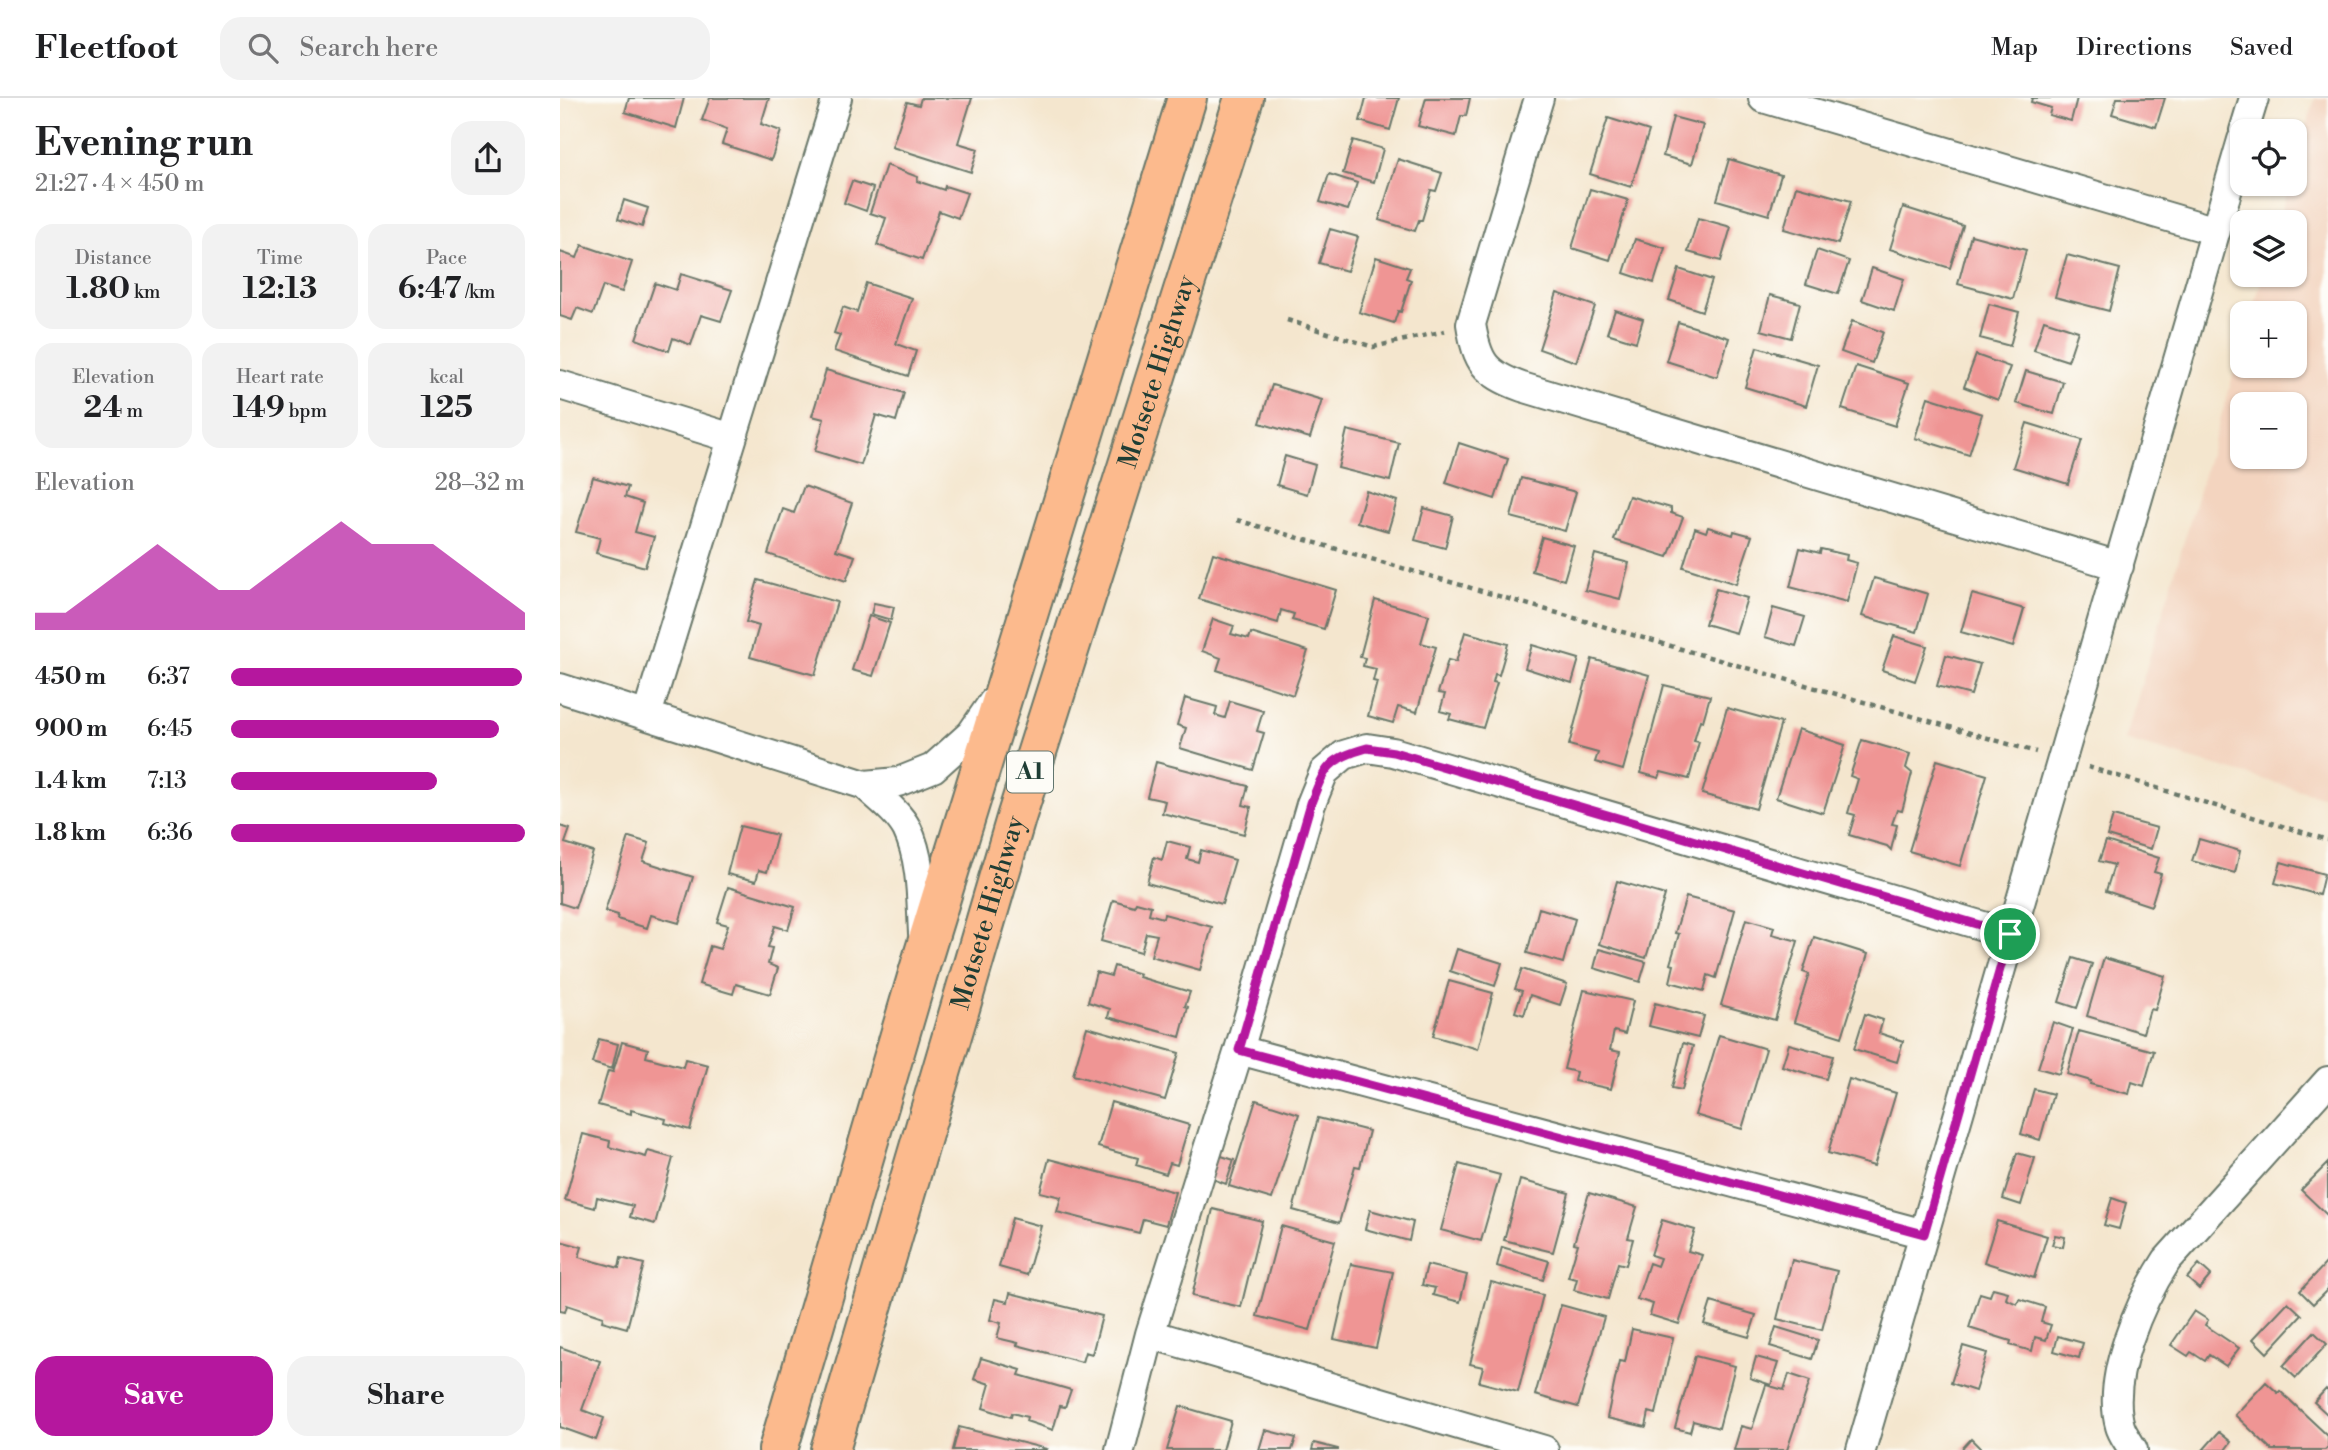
<!DOCTYPE html>
<meta charset="utf-8">
<style>
body{margin:0;font-family:"Libre Bodoni",serif;background:#f2f2f2;color:#202124;height:100vh;display:flex;flex-direction:column;font-size:26px;white-space:nowrap}
*{box-sizing:border-box;margin:0}
p{font-size:23px;color:#757577}
.icon{flex:none;width:38px;height:38px;fill:none;stroke:currentColor;stroke-width:2;stroke-linecap:round;stroke-linejoin:round}
.map{position:relative;flex:1;overflow:hidden}
.drawer{display:flex;flex-direction:column;background:#fff;width:560px}
.drawer>*{flex:none}
.fabs{position:absolute;left:1670px;top:21px;display:grid;gap:14px}
.fabs a{display:grid;place-items:center;width:77px;height:77px;border-radius:14px;background:#fff;box-shadow:0 2px 5px #0004;font-size:35px}
.pin{position:absolute;display:grid;place-items:center;width:60px;height:60px;color:#fff;margin:-30px;border:4px solid #fff;border-radius:50%;box-shadow:0 2px 7px #0007}
.round{display:grid;place-items:center;flex:none;width:74px;height:74px;border-radius:21px;background:#f2f2f2}
.headline{display:flex;align-items:center;justify-content:space-between;height:119px;padding:0 35px}
h1{font-size:38px;font-weight:800;line-height:52px}
.metrics{display:grid;grid-template-columns:repeat(3,1fr);gap:10px;height:119px;padding:7px 35px}
.metrics div{display:grid;align-content:center;border-radius:18px;background:#f2f2f2;text-align:center}
.metrics b{font-size:30px;font-weight:800}
.metrics small{font-size:19px;font-weight:400}
.metrics p{font-size:19px}
.chart{height:196px;padding:14px 35px}
.chart p{display:flex;justify-content:space-between}
.chart svg{width:100%;height:126px;margin-top:7px;fill:#b5179e;opacity:.7}
.primary-button{display:flex;gap:14px;margin-top:auto;padding:14px 35px}
.primary-button a{flex:1;height:80px;border-radius:21px;background:#b5179e;color:#fff;font-size:28px;font-weight:800;line-height:80px;text-align:center}
.primary-button a+a{background:#f2f2f2;color:#202124}
ul{padding:0 35px;list-style:none;font-size:23px}
li{display:grid;grid-template-columns:112px 84px 1fr;align-items:center;height:52px}
li i{height:18px;border-radius:9px;background:#b5179e}
header{display:flex;align-items:center;gap:42px;box-sizing:border-box;height:98px;padding:0 35px;background:#fff;border-bottom:2px solid #e0e0e0}
header strong{font-size:33px}
nav{display:flex;gap:38px;margin-inline-start:auto;font-size:24px}
.search{width:490px;height:63px;background:#f2f2f2;display:flex;align-items:center;gap:18px;box-sizing:border-box;padding:0 24px;border-radius:21px;color:#757577;font-size:26px}
main{display:flex;flex:1;min-height:0}
.map>svg:first-child{display:block}
.built{fill:#f3d4bf;fill-rule:evenodd}
.building{fill:#ef9594}
.lines{fill:none;stroke-linecap:round;stroke-linejoin:round}
.minor-casing{stroke:#6a786a;stroke-width:32}
.trunk-casing{stroke:#6a786a;stroke-width:42}
.path{stroke:#6a786a;stroke-width:4.5;stroke-dasharray:5 5;stroke-linecap:butt}
.minor{stroke:#fff;stroke-width:28}
.trunk{stroke:#fcba8d;stroke-width:38}
.route-casing{stroke:#fff;stroke-width:14}
.route{stroke:#b5179e;stroke-width:9}
.labels{text-anchor:middle;dominant-baseline:central;stroke-width:5;stroke-linejoin:round;paint-order:stroke}
.shield{fill:#fdfcf7;stroke:#62766e;stroke-width:2}
.shield-label{font-size:24px;font-weight:bold;fill:#1f3d34}
.street-label{font-size:26px;fill:#1f3d34;stroke:#fdfcf7}
</style>
<header>
<strong>Fleetfoot</strong>
<div class="search"><svg class="icon" aria-label="search" viewBox="0 0 24 24"><circle cx="10" cy="10" r="6"/><path d="M15 15l6 6"/></svg>Search here</div>
<nav><a>Map</a><a>Directions</a><a>Saved</a></nav>
</header>
<main>
<section class="drawer">
<div class="headline"><div><h1>Evening run</h1><p>21:27 · 4 × 450 m</p></div><a class="round"><svg class="icon" aria-label="share" viewBox="0 0 24 24"><path d="M12 15V3M7 8l5-5 5 5M5 13v7h14v-7"/></svg></a></div>
<div class="metrics">
<div><p>Distance</p><b>1.80<small> km</small></b></div>
<div><p>Time</p><b>12:13</b></div>
<div><p>Pace</p><b>6:47<small> /km</small></b></div>
</div>
<div class="metrics">
<div><p>Elevation</p><b>24<small> m</small></b></div>
<div><p>Heart rate</p><b>149<small> bpm</small></b></div>
<div><p>kcal</p><b>125</b></div>
</div>
<div class="chart"><p><span>Elevation</span>28–32 m</p>
<svg viewBox="0 0 160 44" preserveAspectRatio="none"><path d="M0 44V38L10 38L20 30L30 22L40 14L50 22L60 30L70 30L80 22L90 14L100 6L110 14L120 14L130 14L140 22L150 30L160 38V44z"/></svg>
</div>
<ul>
<li><b>450 m</b>6:37<i style="width:99%"></i></li>
<li><b>900 m</b>6:45<i style="width:91%"></i></li>
<li><b>1.4 km</b>7:13<i style="width:70%"></i></li>
<li><b>1.8 km</b>6:36<i style="width:100%"></i></li>
</ul>
<div class="primary-button"><a>Save</a><a>Share</a></div>
</section>
<div class="map">
<svg width="1768" height="1352" viewBox="0 0 1768 1352">
<rect width="100%" height="100%" fill="#fdfcf7"/>
<filter id="ink" filterUnits="userSpaceOnUse"><feTurbulence type="fractalNoise" baseFrequency=".0143" numOctaves="2"/><feDisplacementMap in="SourceGraphic" scale="14" xChannelSelector="R" yChannelSelector="G"/><feConvolveMatrix kernelMatrix="1 2 1 2 8 2 1 2 1" color-interpolation-filters="sRGB"/></filter>
<filter id="wash" filterUnits="userSpaceOnUse"><feTurbulence type="fractalNoise" baseFrequency=".00686" numOctaves="4" result="noise"/><feDisplacementMap in="SourceGraphic" scale="28" xChannelSelector="R" yChannelSelector="G"/><feGaussianBlur stdDeviation="1.57" result="paint"/><feColorMatrix in="noise" values="0 0 0 0 0 0 0 0 0 0 0 0 0 0 0 0 0 1.4 0 .05"/><feComposite in="paint" operator="in"/></filter>
<g filter="url(#wash)">
<rect width="100%" height="100%" fill="#f4e6ce"/>
<path class="built" d="M1755,0H1768V700L1565,642L1682,248V268H1734V215H1692L1703,177H1734V124H1718L1730,86H1734V71ZM1682,306H1734V359H1682Z"/>
<g id="blocks">
<path class="building" d="M69,0H124L116,30L65,14Z
M150,0H209L201,26L221,33L211,62L162,46L167,31L142,22Z
M361,0H412L398,45L418,51L411,74L332,49L347,4L359,7Z
M806,0H839L830,32L800,23Z
M866,0H910L906,18H901L896,38L858,28Z
M1472,0H1517L1511,23L1489,17L1491,10L1471,4Z
M1557,0H1605L1596,29L1552,16Z
M1113,19L1143,27L1132,66L1103,58Z
M1048,20L1089,33L1071,89L1030,76Z
M793,42L823,51L814,84L783,75Z
M838,61L882,75L876,93L871,92L862,122H859L855,133L819,122Z
M1169,61L1221,77L1209,117L1157,102Z
M326,67L358,79L357,83L384,92L385,88L407,95L398,120L379,113L362,162L317,147L326,120L310,115Z
M769,76L797,85L788,112L760,104Z
M292,83L313,90L306,113L284,105Z
M1236,88L1291,103L1278,146L1224,131Z
M1030,91L1068,102L1050,162L1012,150Z
M64,102L88,110L82,129L58,121Z
M1343,109L1403,128L1390,170L1330,151Z
M1138,120L1171,129L1161,163L1128,154Z
M770,131L798,139L787,173L759,165Z
M1411,137L1466,152L1453,201L1398,186Z
M1075,141L1105,150L1094,185L1064,175Z
M22,147L72,164L62,194L43,188L33,216L17,210L12,222L0,218V154L17,160Z
M1257,152L1289,163L1278,196L1246,186Z
M1507,157L1560,171L1549,213L1495,199Z
M816,159L850,170L846,180L851,182L841,214L838,213L834,225L799,214Z
M1312,170L1344,181L1334,213L1302,202Z
M1119,171L1152,182L1142,213L1109,202Z
M121,176L172,192L161,223L141,217L131,247L113,240L109,253L76,241L95,185L116,192Z
M306,185L352,200L336,246L356,253L348,278L274,253L280,237L274,235L283,209L297,214Z
M997,195L1035,208L1016,264L979,251Z
M1210,197L1240,205L1231,240L1201,232Z
M1429,206L1459,214L1450,248L1420,240Z
M1055,212L1083,221L1076,244L1047,235Z
M1484,222L1518,233L1508,263L1474,252Z
M1292,223L1323,234L1312,265L1281,254Z
M1118,224L1169,240L1157,279L1106,263Z
M1197,249L1258,267L1246,308L1185,289Z
M1416,257L1450,269L1438,302L1404,289Z
M1296,268L1349,285L1335,328L1282,311Z
M266,272L344,295L336,323L316,317L301,367L255,353L264,321L252,318Z
M1466,273L1503,284L1494,316L1456,305Z
M712,287L762,302L750,340L700,325Z
M1368,299L1422,316L1409,357L1355,340Z
M1467,325L1522,342L1508,386L1453,369Z
M787,332L839,345L830,383L778,370Z
M899,345L948,361L935,401L886,385Z
M725,358L755,367L747,396L717,387Z
M33,379L68,389L65,399L83,405L75,434L94,439L85,469L36,455L40,440L16,434Z
M961,380L1016,394L1005,433L951,419Z
M244,388L292,405L276,452L295,458L286,483L208,456L223,411L234,415Z
M806,393L837,403L828,433L797,424Z
M1069,398L1111,410V415L1123,419L1108,459L1054,442Z
M864,410L893,418L885,450L855,442Z
M1148,429L1173,437L1174,433L1192,438L1176,486L1123,469L1135,430L1146,434Z
M982,439L1014,448L1004,482L972,473Z
M1240,450L1260,455L1261,451L1287,457L1286,462L1297,465L1287,504L1230,489Z
M653,455L776,492L764,531L732,522L734,516L721,512L718,525L639,501Z
M1035,456L1069,465L1060,501L1025,492Z
M1314,480L1368,496L1357,534L1302,518Z
M198,482L277,504L255,577L190,559L199,528L186,524Z
M1156,491L1187,500L1176,535L1145,526Z
M1412,496L1464,511L1453,549L1401,534Z
M815,502L869,517L861,545L876,549L857,614L838,609L833,625L808,618L817,584L813,583L816,571L803,568L805,560L800,559Z
M314,505L334,509L331,522L311,516Z
M1213,510L1245,519L1236,548L1205,539Z
M309,518L330,525L313,578L292,572Z
M653,521L674,528L671,536L689,541L691,535L748,553L733,597L657,572L661,560L642,553Z
M905,534L948,546L939,577L935,576L933,584L937,585L923,630L889,621L891,616L880,613L885,596L878,595L888,562L896,564Z
M1334,538L1367,548L1355,583L1322,572Z
M972,547L1019,561L1012,585L965,570Z
M1386,557L1420,566L1411,597L1377,588Z
M1032,561L1089,577L1063,672L1035,664L1038,655L1009,647Z
M1104,587L1150,598L1143,623L1140,622L1134,643L1139,644L1129,681L1101,674L1099,680L1081,675Z
M625,600L657,609L655,617L665,620L670,603L703,613L697,633L704,635L693,672L620,650L626,630L617,627Z
M1167,610L1221,625L1196,711L1142,696Z
M1238,631L1285,647L1263,715L1216,700Z
M1302,642L1350,656L1346,670L1352,675L1342,713L1337,712L1332,726L1337,727L1331,752L1327,748L1289,737L1295,717L1288,715L1298,681L1290,678Z
M1377,662L1427,677L1400,768L1349,753Z
M596,664L688,688L683,707L691,709L684,736L602,715L605,703L587,699Z
M1553,718L1597,730L1591,751L1547,738Z
M0,728L10,731L5,745L33,754L15,810L0,805Z
M180,728L217,737L207,774L199,772L196,783L167,776Z
M69,739L89,745L83,763L133,779L119,825L91,817L87,830L57,821L58,817L45,813Z
M1639,741L1680,753L1675,775L1632,763Z
M607,743L630,749L627,761L638,764L641,752L675,762L662,806L587,785L594,759L602,762Z
M1546,743L1599,760L1594,774L1601,776L1591,808L1546,793L1554,767L1539,763Z
M1721,764L1764,776L1759,797L1715,785Z
M1057,783L1105,797L1086,860L1039,846Z
M168,789L235,809L228,832L215,828L208,849L212,850L208,866L218,870L210,896L176,886L173,896L139,886L150,848L160,851L168,827L157,824Z
M1126,799L1175,812L1156,880L1148,877L1144,893L1110,884L1114,867L1110,866L1119,836L1115,835Z
M553,802L574,808L576,804L591,808L589,816L603,820L604,816L652,829L640,872L591,858L597,837L586,835L581,854L541,843Z
M979,810L1015,821L1003,865L967,855Z
M1186,821L1214,829L1212,836L1238,843L1215,922L1161,907Z
M1254,839L1308,856L1282,939L1234,924L1249,876L1243,874Z
M897,851L942,865L935,888L890,873Z
M1039,851L1086,864L1080,884L1034,870Z
M1513,860L1532,866L1517,910L1499,904Z
M1544,860L1605,878L1595,912L1590,911L1583,935L1527,918Z
M554,868L580,876L579,879L630,894L625,908L628,909L620,939L548,919L550,911L528,904L536,874L551,878Z
M962,871L1007,886L1000,907L970,897L964,917L955,914L962,893L955,891Z
M889,883L933,895L918,951L873,938Z
M1024,892L1073,903L1065,936L1054,933L1050,952L1060,954L1051,991L1014,983L1016,974L1004,971Z
M1095,905L1144,918L1138,940L1089,928Z
M1305,916L1323,922L1319,935L1343,943L1337,964L1294,951Z
M1493,924L1513,931L1499,976L1478,970Z
M527,929L619,955L605,1002L513,977Z
M1519,933L1594,953L1584,988L1572,984L1569,996L1530,986L1531,983L1507,976Z
M1159,937L1206,951L1182,1031L1135,1017Z
M39,941L58,946L52,971L32,965Z
M62,944L88,951L86,959L123,969L125,961L148,967L130,1032L105,1025L106,1021L71,1012V1016L38,1007L48,973L53,974Z
M1123,945L1133,948L1122,992L1112,990Z
M1229,946L1273,958L1266,981L1222,968Z
M1289,981L1336,995L1314,1068L1268,1055Z
M1474,991L1493,996L1480,1042L1461,1036Z
M696,1002L739,1016L712,1101L669,1088Z
M551,1004L629,1027L617,1067L610,1065L606,1076L576,1067L578,1060L538,1049Z
M758,1020L809,1033L800,1069L795,1068L779,1125L733,1112Z
M23,1036L50,1043L49,1049L86,1059L88,1053L113,1060L95,1126L70,1119L73,1108L37,1099L35,1110L5,1102Z
M1457,1055L1475,1060L1461,1107L1443,1101Z
M655,1056L674,1062L666,1086L647,1079Z
M489,1061L615,1094L606,1127L583,1121L579,1135L497,1114L501,1099L480,1094Z
M1768,1065V1118L1741,1092Z
M899,1066L940,1077L921,1143L881,1132Z
M960,1082L1009,1095L993,1154L944,1142Z
M1029,1095L1077,1109L1068,1140L1073,1141L1066,1167L1058,1165L1048,1201L1014,1192L1017,1181L1008,1179L1018,1146L1014,1145Z
M1552,1100L1566,1105L1559,1131L1544,1127Z
M653,1111L702,1123L681,1209L632,1198Z
M810,1112L853,1124L849,1143L805,1131Z
M452,1120L481,1128L467,1177L439,1169Z
M1102,1122L1135,1132L1128,1153L1142,1157L1119,1226L1090,1217L1093,1206L1077,1201L1089,1165L1097,1168L1100,1160L1091,1157Z
M1437,1123L1487,1138L1474,1180L1424,1164Z
M721,1128L775,1143L750,1232L697,1218Z
M1495,1137L1505,1139L1503,1149L1492,1147Z
M0,1143L22,1149L19,1159L59,1170L61,1160L84,1166L67,1230L42,1223L43,1219L7,1207L5,1214L0,1213Z
M942,1149L989,1163L983,1182L937,1168Z
M1232,1162L1277,1173L1262,1232L1217,1221Z
M1768,1163V1191L1753,1206L1740,1193Z
M791,1166L833,1174L816,1250L774,1241Z
M1639,1166L1651,1177L1639,1191L1627,1180Z
M867,1167L907,1177L900,1204L873,1197L875,1190L862,1187Z
M931,1184L983,1197L958,1294L919,1284L923,1269L910,1266Z
M1433,1190L1448,1194L1446,1201L1457,1206L1459,1201L1485,1209L1481,1224L1491,1227L1486,1242L1475,1239L1472,1253L1450,1247L1451,1243L1409,1230L1420,1195L1430,1198Z
M450,1195L542,1218L532,1256L525,1254L522,1264L457,1247L458,1245L437,1240L441,1225L430,1222L435,1201L448,1204Z
M1151,1204L1196,1217L1189,1239L1144,1226Z
M1728,1204L1742,1217L1707,1255L1693,1241Z
M1001,1207L1044,1219L1018,1309L975,1297Z
M1634,1213L1648,1222L1645,1227L1679,1250L1666,1268L1649,1257L1645,1263L1631,1254L1628,1258L1611,1247Z
M1216,1229L1258,1242L1252,1261L1210,1248Z
M1072,1231L1113,1240L1096,1316L1089,1314L1086,1329L1047,1320L1059,1263L1065,1264Z
M1754,1234L1767,1246L1736,1280L1723,1268Z
M1498,1238L1523,1245L1519,1260L1494,1253Z
M1403,1248L1427,1255L1415,1293L1391,1285Z
M0,1249L40,1263L22,1312L44,1320L36,1342L0,1329Z
M1135,1258L1175,1268L1159,1330L1133,1323L1130,1334L1115,1330Z
M1196,1259L1218,1265L1211,1287L1190,1280Z
M421,1260L461,1272L459,1277L511,1292L505,1309L500,1308L493,1332L466,1323L467,1319L452,1315L451,1319L423,1310L430,1286L414,1281Z
M1229,1276L1250,1283L1227,1352H1174L1181,1328L1192,1331L1206,1287L1224,1292Z
M1706,1284L1718,1295L1720,1293L1768,1338V1349L1765,1352H1712L1675,1317Z
M1766,1291L1768,1293V1317L1754,1304Z
M620,1308L671,1323L663,1352H607Z
M399,1329L487,1351L486,1352H393Z
M705,1332L736,1340L732,1352H699Z
M1659,1334L1671,1344L1665,1352H1643Z
M1411,1341L1422,1352H1401Z
M754,1345L778,1351V1352H752Z"/>
</g>
</g>
<g filter="url(#ink)">
<use href="#blocks" fill-opacity="0" stroke="#6a786a" stroke-width="2"/>
<g class="lines">
<defs>
<path id="minor" d="M979,0L911,226C917,264 925,276 962,289L1559,468
M1203,0L1656,133
M1684,33L1694,0
M0,287L172,340
M0,590L305,687L338,684L373,670L411,636L433,604
M87,617L277,0
M305,687C319,700 338,714 347,731C362,762 361,801 363,835
M679,952L1364,1136
M590,1236L984,1352
M560,1352L590,1236L679,952L751,706L764,674L784,657L807,650L833,654L1450,836
M1301,1352L1682,42
M1573,1352C1569,1344 1562,1336 1560,1328C1546,1279 1581,1202 1607,1162L1768,983"/>
<g id="trunk">
<path d="M218,1352L364,855L627,0"/>
<path id="s1" d="M270,1352L456,720L684,0"/>
</g>
</defs>
<use href="#minor" class="minor-casing"/>
<use href="#trunk" class="trunk-casing"/>
<path class="path" d="M727,222L813,249L885,233
M677,422L1476,654
M1528,669L1768,742"/>
<use href="#minor" class="minor"/>
<use href="#trunk" class="trunk"/>
</g>
</g>
<g class="lines" filter="url(#ink)">
<defs>
<path id="route" d="M807,650L834,654L1450,836L1364,1136L679,952L751,705C765,669 768,661 807,650Z"/>
</defs>
<use href="#route" class="route-casing"/>
<use href="#route" class="route"/>
</g>
<g class="labels">
<rect class="shield" x="447" y="653.5" width="46" height="41" rx="5"/>
<g class="shield-label">
<text x="470" y="674">A1</text>
</g>
<g class="street-label">
<text stroke="none"><textPath href="#s1" startOffset="1127">Motsete Highway</textPath></text>
<text stroke="none"><textPath href="#s1" startOffset="560">Motsete Highway</textPath></text>
</g>
</g>
</svg>
<div class="fabs">
<a><svg class="icon" aria-label="locate" viewBox="0 0 24 24"><circle cx="12" cy="12" r="6"/><path d="M12 2v4M12 18v4M2 12h4M18 12h4"/></svg></a>
<a><svg class="icon" aria-label="layers" viewBox="0 0 24 24"><path d="M12 4l9 5-9 5-9-5zM3 14l9 5 9-5"/></svg></a>
<a>+</a>
<a>−</a>
</div>
<div class="pin" style="left:1450px;top:836px;background:#1e9e55"><svg class="icon" aria-label="arrive" viewBox="0 0 24 24"><path d="M6 21V4h12l-3 4 3 4H6"/></svg></div>
</div>
</main>
